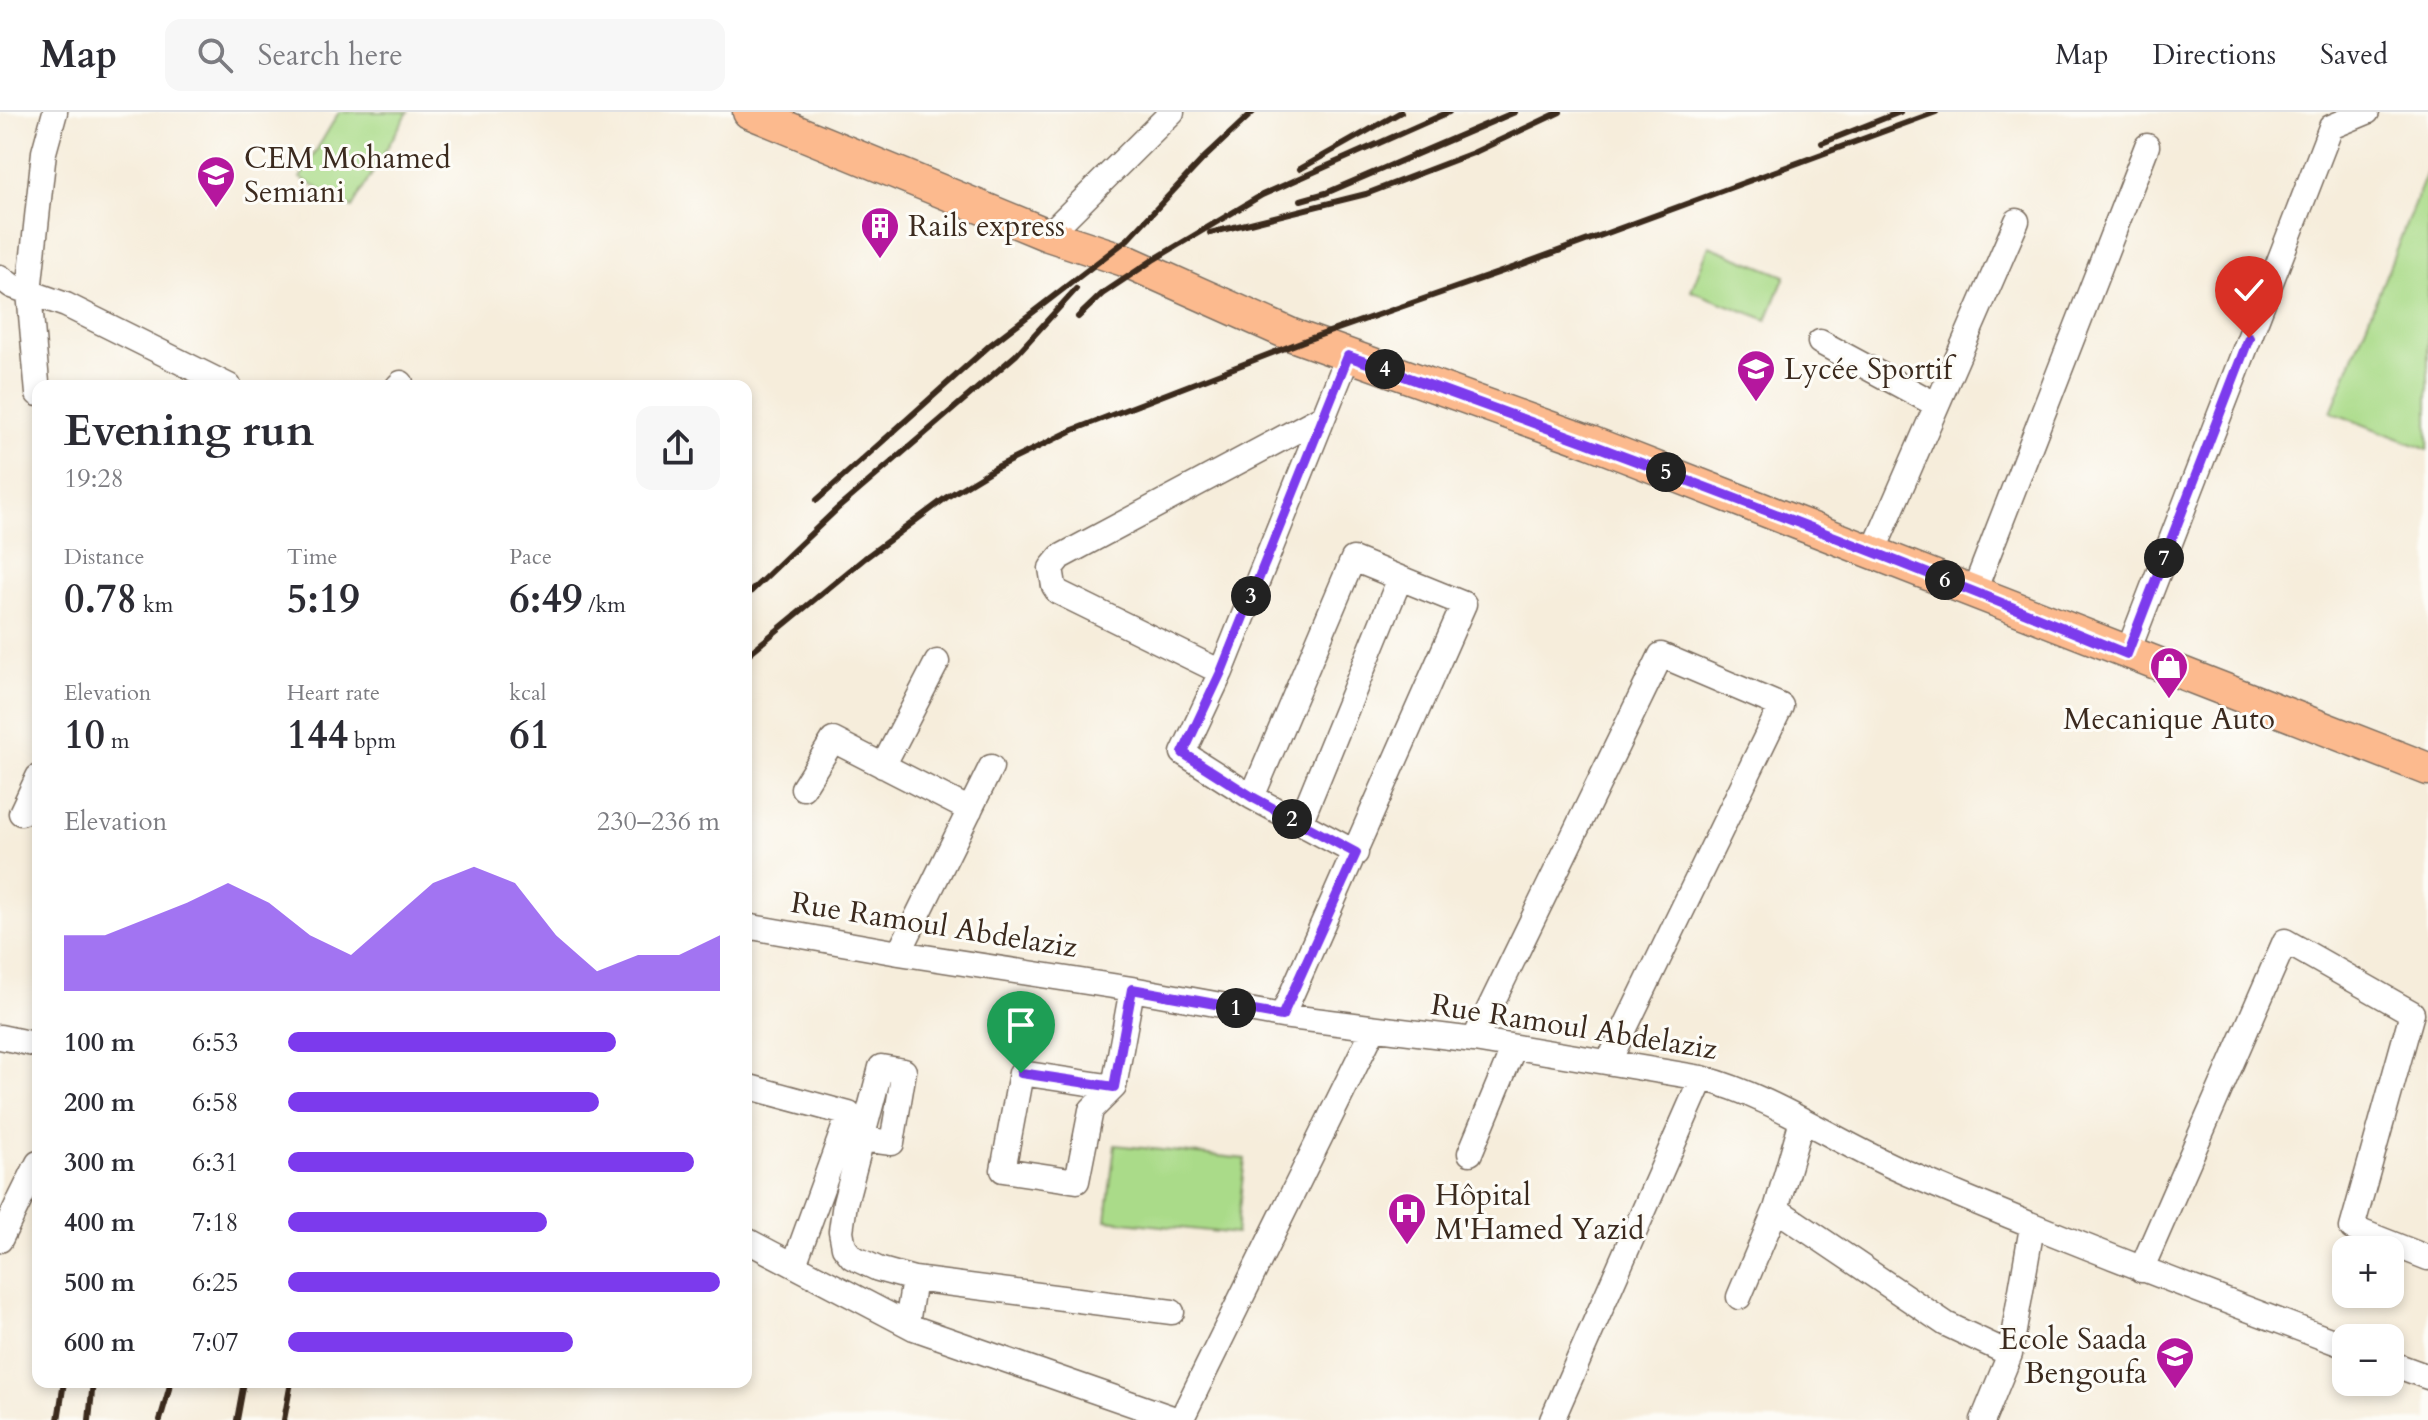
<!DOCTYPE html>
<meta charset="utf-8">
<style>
body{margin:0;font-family:Cardo,serif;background:#f7f7f7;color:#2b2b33;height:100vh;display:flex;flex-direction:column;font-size:30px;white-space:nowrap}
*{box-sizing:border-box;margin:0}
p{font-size:26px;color:#7c7c81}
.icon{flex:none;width:44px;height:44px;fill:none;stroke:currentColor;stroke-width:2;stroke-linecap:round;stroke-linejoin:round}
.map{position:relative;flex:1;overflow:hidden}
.side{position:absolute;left:32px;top:268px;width:720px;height:1008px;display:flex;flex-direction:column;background:#fff;border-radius:16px;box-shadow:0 4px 12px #0003}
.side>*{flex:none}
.fabs{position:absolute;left:2332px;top:1124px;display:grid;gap:16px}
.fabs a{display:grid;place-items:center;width:72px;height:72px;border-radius:16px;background:#fff;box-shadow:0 4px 12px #0003;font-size:40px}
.pin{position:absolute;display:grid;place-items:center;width:68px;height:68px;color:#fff;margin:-82px -34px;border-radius:50% 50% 50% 0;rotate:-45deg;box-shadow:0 0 8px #0007}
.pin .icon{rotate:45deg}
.km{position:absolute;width:40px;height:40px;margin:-20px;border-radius:50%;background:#222;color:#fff;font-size:22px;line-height:40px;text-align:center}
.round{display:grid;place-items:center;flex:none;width:84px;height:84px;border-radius:16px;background:#f7f7f7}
.overview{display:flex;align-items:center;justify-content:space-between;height:136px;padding:0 32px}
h1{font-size:44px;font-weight:700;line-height:60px}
.metrics{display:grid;grid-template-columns:repeat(3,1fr);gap:12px;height:136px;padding:8px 32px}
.metrics div{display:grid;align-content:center}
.metrics b{font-size:40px;font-weight:700}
.metrics small{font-size:22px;font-weight:400}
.metrics p{font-size:22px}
.chart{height:224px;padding:16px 32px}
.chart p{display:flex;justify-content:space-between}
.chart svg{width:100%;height:144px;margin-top:8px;fill:#7c3aed;opacity:.7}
ul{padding:0 32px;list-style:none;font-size:26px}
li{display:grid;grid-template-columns:128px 96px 1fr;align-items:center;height:60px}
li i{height:20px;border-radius:10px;background:#7c3aed}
header{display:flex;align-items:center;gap:48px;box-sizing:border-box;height:112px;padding:0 40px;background:#fff;border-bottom:2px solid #e1e1e2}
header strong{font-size:38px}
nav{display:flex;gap:44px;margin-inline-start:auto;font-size:28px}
.search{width:560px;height:72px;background:#f7f7f7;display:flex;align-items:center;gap:20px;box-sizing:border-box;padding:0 28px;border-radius:16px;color:#7c7c81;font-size:30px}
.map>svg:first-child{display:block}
.green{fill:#aadb89;stroke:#728254;stroke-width:2}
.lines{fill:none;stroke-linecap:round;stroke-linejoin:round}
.minor-casing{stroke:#7c6e60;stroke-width:27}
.major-casing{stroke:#7c6e60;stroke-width:35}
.minor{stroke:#fff;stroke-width:24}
.major{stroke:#fcba8e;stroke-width:32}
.rail{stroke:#3b2a1e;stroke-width:6}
.route-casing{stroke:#fff;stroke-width:16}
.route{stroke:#7c3aed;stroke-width:10}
.labels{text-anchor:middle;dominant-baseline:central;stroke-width:6;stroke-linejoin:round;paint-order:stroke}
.poi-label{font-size:30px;fill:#3b2a1e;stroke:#fdfcf7;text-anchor:start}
.street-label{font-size:30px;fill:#3b2a1e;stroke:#fdfcf7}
</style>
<header>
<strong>Map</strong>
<div class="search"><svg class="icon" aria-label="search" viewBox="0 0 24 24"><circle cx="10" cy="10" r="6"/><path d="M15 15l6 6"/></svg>Search here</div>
<nav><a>Map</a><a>Directions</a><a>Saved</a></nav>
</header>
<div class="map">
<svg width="2428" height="1308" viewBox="0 0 2428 1308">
<rect width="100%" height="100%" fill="#fdfcf7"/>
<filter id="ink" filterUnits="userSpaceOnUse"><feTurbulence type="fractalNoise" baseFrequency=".0125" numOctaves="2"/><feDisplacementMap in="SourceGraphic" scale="16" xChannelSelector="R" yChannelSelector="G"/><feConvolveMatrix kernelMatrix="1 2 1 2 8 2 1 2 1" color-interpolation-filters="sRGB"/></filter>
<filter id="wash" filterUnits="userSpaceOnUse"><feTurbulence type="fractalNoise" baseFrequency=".006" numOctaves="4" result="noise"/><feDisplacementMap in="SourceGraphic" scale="32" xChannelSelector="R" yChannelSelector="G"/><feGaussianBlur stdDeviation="1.8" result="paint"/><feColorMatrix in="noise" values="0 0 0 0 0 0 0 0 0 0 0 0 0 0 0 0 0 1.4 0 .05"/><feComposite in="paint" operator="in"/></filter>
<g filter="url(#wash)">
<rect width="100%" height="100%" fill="#f6eddb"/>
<path class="green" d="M339,0H408L352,96L300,66Z
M2428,58V338L2331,300Z
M1709,134L1785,164L1767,208L1691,179Z
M1115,1033L1245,1047L1236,1122L1106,1108Z"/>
</g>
<g filter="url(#ink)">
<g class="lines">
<defs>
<path id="minor" d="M1048,123L1172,0
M0,165L12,174L66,193L229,274
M1820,230L1937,293
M1348,244L1221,560L1183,641L1252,685L1356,741
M398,274L401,271
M38,282L29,180L44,40L55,0
M1873,440L2017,109
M1974,479L2147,34
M2127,542L2331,15L2367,0
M1221,560L1058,480L1054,474L1051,456L1060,445L1322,305
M883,654L937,550
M803,676L833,628L970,698
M1252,685L1353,447L1464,492L1282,904
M21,701L38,665
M1300,711L1400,466
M746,814L899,841L1132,877L1282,904L1474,928L1702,966C1774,985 1837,1031 1905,1060C2051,1123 2198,1179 2346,1234
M899,841L991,655
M0,925L38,933
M1474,928L1661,543L1781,594L1609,949
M746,974L849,1002L794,1153
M1114,975L1021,961L1003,1058L1077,1069L1091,998L1114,975L1132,877
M862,1027L892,1031L904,959L881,955L845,1091L841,1119L844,1135L852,1145L878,1157L914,1167L907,1212
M1470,1041L1514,935
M1776,1097L1946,1212L2010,1242
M0,1128L38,1051
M746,1128L914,1216L1178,1308
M2141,1158L2285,829L2412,901L2352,1116L2428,1146
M914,1167L1172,1200
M1739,1185L1776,1097L1802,1008
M2390,1251L2428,1265
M1181,1308L1374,916
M1552,1308L1702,966
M1983,1308L2010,1242L2032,1115"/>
<path id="major" d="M749,0L1048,123L1124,148L1292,223L1590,330L2428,657"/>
</defs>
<use href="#minor" class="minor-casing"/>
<use href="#major" class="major-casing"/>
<use href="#minor" class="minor"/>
<use href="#major" class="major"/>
<path class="rail" d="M1822,31L1900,0
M1300,57L1401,0
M1301,88L1326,81L1515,0
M1210,121L1366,82L1473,41L1560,0
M1078,205L1102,182L1153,148L1262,83L1449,0
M817,388L989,234L1128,127L1204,46L1253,0
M746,484L837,397L1016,243L1076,177
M746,544L865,446L947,385L995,356L1073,318L1306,228L1515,155L1936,0
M58,1308L64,1270
M89,1308L93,1270
M160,1308L171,1270
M237,1308L244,1270
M284,1308L291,1270"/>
</g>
</g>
<g class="lines" filter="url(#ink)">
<defs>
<path id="route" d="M1021,961L1114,975L1132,877L1282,904L1356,741L1252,685L1183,641L1221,560L1348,244C1610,337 1870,436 2127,542L2249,226"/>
</defs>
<use href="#route" class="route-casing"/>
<use href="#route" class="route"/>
</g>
<defs>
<symbol id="school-pin" viewBox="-11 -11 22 30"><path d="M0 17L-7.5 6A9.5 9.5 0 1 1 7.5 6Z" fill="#b5179e" stroke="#fdfcf7"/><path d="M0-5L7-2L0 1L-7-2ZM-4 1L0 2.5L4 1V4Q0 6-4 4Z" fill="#fff"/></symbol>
<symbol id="building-pin" viewBox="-11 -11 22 30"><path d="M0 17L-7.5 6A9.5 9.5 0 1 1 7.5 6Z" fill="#b5179e" stroke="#fdfcf7"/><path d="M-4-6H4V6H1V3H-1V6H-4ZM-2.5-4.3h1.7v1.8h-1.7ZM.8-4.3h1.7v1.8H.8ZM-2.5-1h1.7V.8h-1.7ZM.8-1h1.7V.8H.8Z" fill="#fff"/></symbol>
<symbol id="shop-pin" viewBox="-11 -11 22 30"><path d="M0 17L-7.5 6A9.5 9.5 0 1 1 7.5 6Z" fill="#b5179e" stroke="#fdfcf7"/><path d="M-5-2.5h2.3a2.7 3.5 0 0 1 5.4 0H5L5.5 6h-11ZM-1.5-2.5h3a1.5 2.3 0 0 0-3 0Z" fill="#fff"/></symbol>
<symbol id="hospital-pin" viewBox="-11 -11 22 30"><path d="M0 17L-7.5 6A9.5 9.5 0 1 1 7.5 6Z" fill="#b5179e" stroke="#fdfcf7"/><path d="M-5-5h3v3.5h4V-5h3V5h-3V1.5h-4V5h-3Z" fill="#fff"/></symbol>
</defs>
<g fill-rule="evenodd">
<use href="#school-pin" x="194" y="41" width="44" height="60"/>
<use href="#building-pin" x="858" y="92" width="44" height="60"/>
<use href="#school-pin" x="1734" y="235" width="44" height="60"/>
<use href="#shop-pin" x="2147" y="532" width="44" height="60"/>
<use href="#hospital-pin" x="1385" y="1078" width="44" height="60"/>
<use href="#school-pin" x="2153" y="1222" width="44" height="60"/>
</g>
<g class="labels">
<g class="poi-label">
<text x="244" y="46">CEM Mohamed<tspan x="244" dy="34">Semiani</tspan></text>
<text x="908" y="114">Rails express</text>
<text x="1784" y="257">Lycée Sportif</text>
<text x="2169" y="607" text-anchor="middle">Mecanique Auto</text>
<text x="1435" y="1083">Hôpital<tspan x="1435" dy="34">M'Hamed Yazid</tspan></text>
<text x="2147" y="1227" text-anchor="end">Ecole Saada<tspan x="2147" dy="34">Bengoufa</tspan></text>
</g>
<g class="street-label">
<text transform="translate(934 813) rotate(9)">Rue Ramoul Abdelaziz</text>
<text transform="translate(1574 915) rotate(9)">Rue Ramoul Abdelaziz</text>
</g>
</g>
</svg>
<div class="fabs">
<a>+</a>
<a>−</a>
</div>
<div class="pin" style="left:1021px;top:961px;background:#1e9e55"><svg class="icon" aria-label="arrive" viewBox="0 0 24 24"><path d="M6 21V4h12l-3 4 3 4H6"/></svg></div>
<div class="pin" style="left:2249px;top:226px;background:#d93025"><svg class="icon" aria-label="check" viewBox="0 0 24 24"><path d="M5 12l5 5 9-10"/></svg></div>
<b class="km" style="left:1236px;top:896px">1</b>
<b class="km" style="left:1292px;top:707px">2</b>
<b class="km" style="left:1251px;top:484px">3</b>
<b class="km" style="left:1385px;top:257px">4</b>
<b class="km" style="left:1666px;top:360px">5</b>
<b class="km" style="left:1945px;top:468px">6</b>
<b class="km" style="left:2164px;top:446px">7</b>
<section class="side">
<div class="overview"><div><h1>Evening run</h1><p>19:28</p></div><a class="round"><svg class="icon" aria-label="share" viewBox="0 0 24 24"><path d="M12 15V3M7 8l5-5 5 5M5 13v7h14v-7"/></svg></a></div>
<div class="metrics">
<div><p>Distance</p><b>0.78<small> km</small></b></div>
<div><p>Time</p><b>5:19</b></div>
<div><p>Pace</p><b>6:49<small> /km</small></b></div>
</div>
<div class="metrics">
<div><p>Elevation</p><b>10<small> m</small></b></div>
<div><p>Heart rate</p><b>144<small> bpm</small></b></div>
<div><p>kcal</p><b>61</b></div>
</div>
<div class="chart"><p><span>Elevation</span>230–236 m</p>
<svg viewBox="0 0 160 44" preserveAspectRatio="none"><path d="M0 44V27L10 27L20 22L30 17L40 11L50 17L60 27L70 33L80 22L90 11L100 6L110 11L120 27L130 38L140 33L150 33L160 27V44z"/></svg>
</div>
<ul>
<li><b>100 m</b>6:53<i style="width:76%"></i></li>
<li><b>200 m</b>6:58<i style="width:72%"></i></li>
<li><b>300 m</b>6:31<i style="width:94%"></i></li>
<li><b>400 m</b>7:18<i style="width:60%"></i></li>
<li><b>500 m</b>6:25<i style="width:100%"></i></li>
<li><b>600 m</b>7:07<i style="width:66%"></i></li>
</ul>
</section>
</div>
